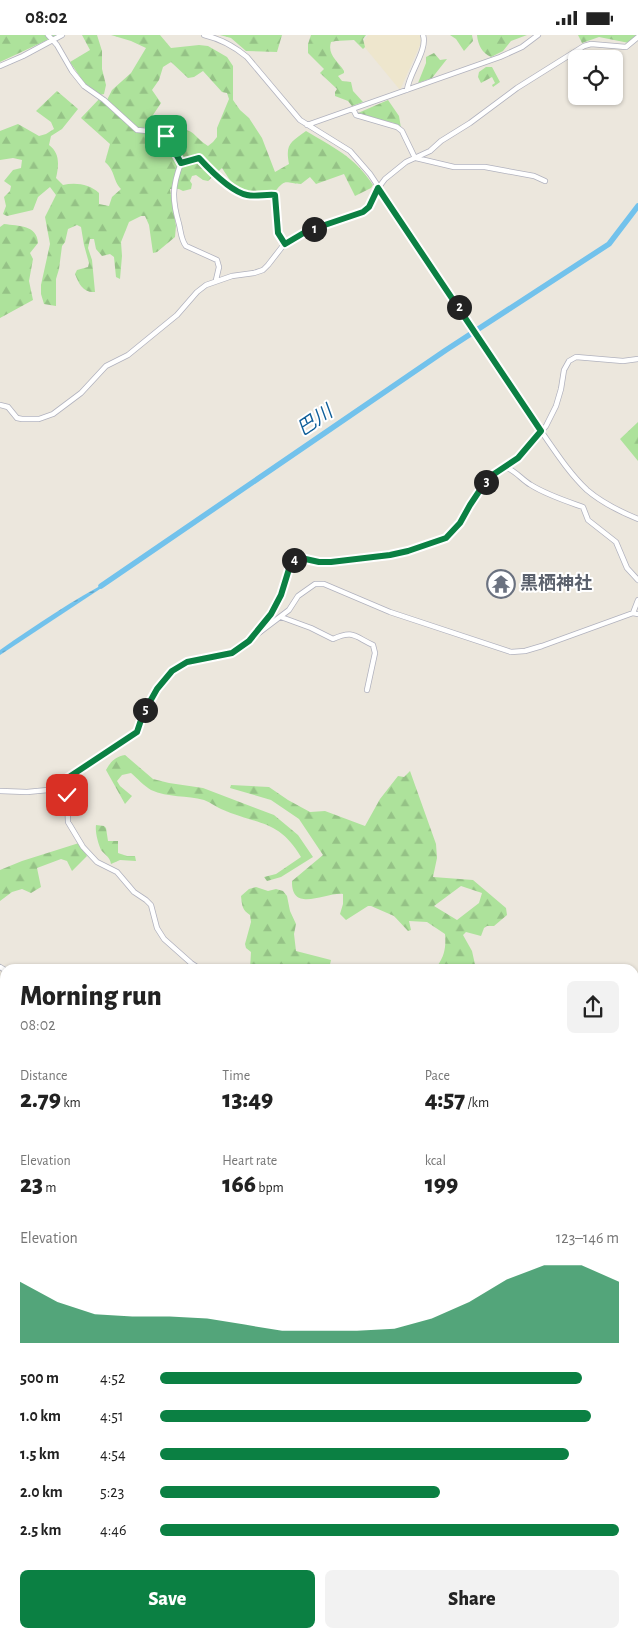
<!DOCTYPE html>
<meta charset="utf-8">
<style>
body{margin:0;font-family:"Alegreya Sans","Noto Sans JP",sans-serif;background:#f2f2f2;color:#222;height:100vh;display:flex;flex-direction:column;font-size:19px;white-space:nowrap}
*{box-sizing:border-box;margin:0}
p{font-size:16px;color:#767676}
.icon{flex:none;width:28px;height:28px;fill:none;stroke:currentColor;stroke-width:2;stroke-linecap:round;stroke-linejoin:round}
.map{position:relative;flex:1;overflow:hidden}
.sheet{position:absolute;left:0px;top:929px;width:639px;height:674px;display:flex;flex-direction:column;background:#fff;border-radius:15px 15px 0 0;box-shadow:0 1px 4px #0004}
.sheet>*{flex:none}
.fabs{position:absolute;left:568px;top:15px;display:grid;gap:10px}
.fabs a{display:grid;place-items:center;width:55px;height:55px;border-radius:8px;background:#fff;box-shadow:0 1px 4px #0004;font-size:25px}
.pin{position:absolute;display:grid;place-items:center;width:42px;height:42px;color:#fff;margin:-21px;border-radius:10px;box-shadow:0 2px 8px #0006}
.km{position:absolute;width:25px;height:25px;margin:-12px;border-radius:50%;background:#222;color:#fff;font-size:14px;line-height:25px;text-align:center}
.round{display:grid;place-items:center;flex:none;width:52px;height:52px;border-radius:8px;background:#f2f2f2}
.head{display:flex;align-items:center;justify-content:space-between;height:85px;padding:0 20px}
h1{font-size:28px;font-weight:800;line-height:38px}
.metrics{display:grid;grid-template-columns:repeat(3,1fr);gap:8px;height:85px;padding:5px 20px}
.metrics div{display:grid;align-content:center}
.metrics b{font-size:25px;font-weight:800}
.metrics small{font-size:14px;font-weight:400}
.metrics p{font-size:14px}
.chart{height:140px;padding:10px 20px}
.chart p{display:flex;justify-content:space-between}
.chart svg{width:100%;height:90px;margin-top:5px;fill:#0b8043;opacity:.7}
.action{display:flex;gap:10px;margin-top:auto;padding:10px 20px}
.action a{flex:1;height:58px;border-radius:8px;background:#0b8043;color:#fff;font-size:20px;font-weight:800;line-height:58px;text-align:center}
.action a+a{background:#f2f2f2;color:#222}
ul{padding:0 20px;list-style:none;font-size:16px}
li{display:grid;grid-template-columns:80px 60px 1fr;align-items:center;height:38px}
li i{height:12px;border-radius:6px;background:#0b8043}
.status{display:flex;justify-content:space-between;align-items:center;height:35px;padding:0 25px;background:#fff;direction:ltr}
.status svg{height:14px;fill:currentColor}
.map>svg:first-child{display:block}
.education{fill:#eee6cd}
.forest{fill:url(#forest-firs);fill-rule:evenodd}
.park{fill:url(#park-crowns)}
.water{fill:url(#water-ripples)}
.lines{fill:none;stroke-linecap:round;stroke-linejoin:round}
.river{stroke:#72c2ec;stroke-width:5.5}
.minor-casing{stroke:#b1b2be;stroke-width:6}
.major-casing{stroke:#c8c8c8;stroke-width:8}
.highway-casing{stroke:#c8c8c8;stroke-width:8}
.minor{stroke:#fff;stroke-width:4.5}
.major{stroke:#eed861;stroke-width:5.5}
.highway{stroke:#fbac5a;stroke-width:6}
.route-casing{stroke:#fff;stroke-width:10}
.route{stroke:#0b8043;stroke-width:6}
.labels{text-anchor:middle;dominant-baseline:central;stroke-width:4;stroke-linejoin:round;paint-order:stroke}
.worship-label{font-size:18px;font-weight:bold;fill:#5b616d;stroke:#fff;text-anchor:start}
.water-label{font-size:19px;font-style:italic;fill:#105f9a;stroke:#fff}
</style>
<div class="status"><b>08:02</b><svg viewBox="0 0 49 12"><path d="M0 12V9h3v3zM5 12V6h3v6zM10 12V3h3v9zM15 12V0h3v12zM26 1h20v11H26zM47 4h2v5h-2z"/></svg></div>
<div class="map">
<svg width="638" height="1602" viewBox="0 0 638 1602">
<defs>
<pattern id="forest-firs" width="22" height="20" patternUnits="userSpaceOnUse" patternTransform="scale(1.25)"><rect width="22" height="20" fill="#ade29b"/><path d="M5 1l3.5 6h-7zM16 11l3.5 6h-7z" fill="#95c286"/></pattern>
<pattern id="park-crowns" width="20" height="18" patternUnits="userSpaceOnUse" patternTransform="scale(1.25)"><rect width="20" height="18" fill="#ade29b"/><path d="M2 6a3 3 0 1 1 6 0M12 15a3 3 0 1 1 6 0" fill="none" stroke="#95c286"/></pattern>
<pattern id="water-ripples" width="26" height="14" patternUnits="userSpaceOnUse" patternTransform="scale(1.25)"><rect width="26" height="14" fill="#72c2ec"/><path d="M2 4q2-2 4 0t4 0M15 11q2-2 4 0t4 0" fill="none" stroke="#5e9ebf"/></pattern>
</defs>
<rect width="100%" height="100%" fill="#ece7dd"/>
<path class="education" d="M368,0H421V8L400,55L362,9Z"/>
<path class="forest" d="M0,0H58L0,27Z
M82,0H97L102,16V34L106,50L104,59L100,60L85,49L70,27L90,15Z
M111,0H160L171,13L199,10L208,11L227,22L233,31V65L240,75L249,83L262,103L275,137L289,129C285,109 291,107 306,96C334,113 354,121 373,150L371,153L355,161L344,139L316,149L310,142L301,149C286,149 286,142 275,157H244C233,152 228,142 222,133L208,146L203,145L196,140L192,141L190,146L192,149L191,154L183,156L179,154H170L176,191L175,202L157,217L153,218L149,190L145,181H141L129,187L121,207L122,221L120,244L116,242L114,222L110,219L102,221L96,214L94,204H90L88,213L92,225L95,257C83,258 79,249 75,239L77,235L88,232L89,228L84,210L81,192L77,190L68,194L65,207L62,211L59,234L56,244V271L44,269L41,259V250L50,209L45,182L56,160L50,152L38,162L33,175L7,181L3,179L6,171L4,162L10,156L11,151L4,146L13,135L21,133L22,125L13,123L0,125V96L18,89L39,101L46,99L54,94L51,87L36,76L57,56L78,74L62,94L51,101L49,110C60,118 59,130 56,143L63,150C75,147 90,149 99,158V169L109,171L112,162L121,154C112,144 116,137 105,127L110,109L81,83L101,62L107,65L112,55L131,38L146,13L131,6ZM171,27L188,43L194,42L203,36L222,57L227,58L229,64L217,93V102L213,107L208,111C191,100 192,87 169,101L143,95L161,68L152,55L159,45L163,32Z
M220,0H282L277,17L246,16L231,3Z
M311,0H366L363,4L365,12L363,14L354,5L336,6L331,7C327,20 338,26 344,36V38L338,41L342,46L351,47L353,56L363,67L352,71L348,66L335,61V57L337,54L320,38L324,34L308,18V9Z
M450,0H472L473,6L464,16L456,4Z
M477,0H527L511,6L503,16L491,22C482,18 478,10 477,0Z
M578,0H637L629,8L599,2L582,8Z
M434,18L440,25L447,24L432,43L418,48L426,28V22Z
M486,32H492L500,47L493,52L492,50L495,48L492,42L481,48L478,42L479,37Z
M388,65L399,81L401,93L394,88L361,80L358,78Z
M4,189C19,191 37,190 38,208L30,218L33,224L29,246L33,265L0,283V192Z
M638,387V426L620,404Z
M125,720L153,744L169,748L203,753L274,780L298,800L313,822L281,842L267,846L264,842L276,839L301,822C279,784 257,790 221,774C216,772 210,767 204,765C187,760 168,763 151,755C144,751 137,743 131,738L122,740L117,746L120,751L132,761L125,769L106,735C111,726 115,722 125,720Z
M410,736L436,809L437,823L433,842L473,845L506,873L507,880L494,891H487L484,893L481,901L466,897L463,900L472,916L476,934H439L438,930C445,920 446,911 445,899L427,887L409,886L411,895L408,896L394,881L371,871H368L346,885L340,879L343,869V859C326,857 291,879 292,846L323,820L299,784L271,765L230,753L231,750L269,752L288,765L310,777L325,776L365,791L380,764L398,741L404,742ZM461,851L482,858L479,868L457,885L434,871Z
M96,790L104,791L106,793L108,806H118V818L127,821H135L136,826L120,825L111,829C110,822 105,820 101,815C98,808 95,797 96,790Z
M79,808L87,821L72,836L67,826L61,824L37,833L41,852L31,858L22,854L12,857L0,866V835L22,826Z
M256,852L268,856L276,854L283,856L287,861L290,876L296,889L294,899L296,916L331,925L329,934H250L251,917L246,913L245,909L251,887L250,880C242,875 242,870 241,861L249,854Z
M0,1569L5,1571V1598H86L87,1602H0Z
M255,1598H620V1602H297L294,1599L291,1602H253Z"/>
<path class="park" d="M5,1214V1308L0,1300V1217Z"/>
<path class="water" d="M113,544L100,554L0,620V615C37,589 73,565 113,544Z"/>
<g class="lines">
<path class="river" d="M101,551L446,315L609,209L638,171"/>
<defs>
<path id="minor" d="M48,0L57,10L72,36L84,51L104,65L137,95L158,97L166,101L181,128C172,152 172,165 179,189C181,197 181,205 186,211L217,225L219,232L216,245
M204,0C221,4 234,11 247,22L300,85L350,116L370,139L541,396C555,416 569,438 587,455C601,467 621,477 638,484
M0,31L23,21L62,0
M407,55C409,38 428,15 423,0
M353,74L356,80L397,92L402,96L415,123
M307,90L500,22L522,12L538,0
M416,123L454,132H485L534,141L545,146
M181,128L199,123C210,134 232,157 247,160C255,162 267,159 275,160L278,198L285,209
M0,370L8,372L17,383L22,384H39L53,379L81,358L106,331L128,320L177,280L197,257L206,250L232,241L254,238L263,235L268,230L282,212L290,205L307,196L363,177L369,172L376,156L385,144L406,127L430,116L441,106L470,88L517,53L584,11L591,9L626,12L638,2
M505,432C515,435 522,445 531,450C547,460 566,466 583,472L588,485L616,507L627,533L638,545
M633,578L638,565
M281,582L311,593L333,604C353,595 354,601 373,610L375,618L367,655
M256,600L289,575L298,561L315,549H324L390,577L511,617L525,616L542,611L633,578L638,579
M60,748L67,760L68,787L83,812L97,827L117,837L134,857L146,865L151,870L157,893L164,904L191,928L200,934
M0,756L27,757L48,755L135,699L139,694L143,679L157,654L172,635L187,627L232,618L251,603L271,579L281,560L292,528L297,523L325,527L361,524L399,519L446,503L460,488L470,470L488,443L518,423L546,391L556,371L561,354L564,335L569,326L576,322L623,326L638,324
M0,932L5,935
M634,983H638
M0,1042H5
M0,1120L5,1117
M0,1134L5,1137
M634,1151L638,1156
M0,1209L5,1220
M634,1261L638,1262
M634,1312L638,1320
M634,1426L638,1430
M0,1472L5,1475
M0,1543L5,1518
M261,1598L262,1602
M178,1602L181,1598"/>
<path id="major" d="M634,1018L638,1014
M164,1602L167,1598"/>
<path id="highway" d="M634,1231L638,1229"/>
</defs>
<use href="#minor" class="minor-casing"/>
<use href="#major" class="major-casing"/>
<use href="#highway" class="highway-casing"/>
<use href="#minor" class="minor"/>
<use href="#major" class="major"/>
<use href="#highway" class="highway"/>
</g>
<g class="lines">
<defs>
<path id="route" d="M67,760L60,748L137,697L143,679L157,654L172,636L187,627L232,618L249,606L271,579L281,560L289,534L294,525L301,523L319,527H331L390,520L408,516L446,503L460,488L470,470L488,443L518,423L541,396L378,153L369,172L363,177L307,196L285,209L278,198L275,160C267,159 255,162 247,160C232,157 210,135 199,123L181,128L166,101"/>
</defs>
<use href="#route" class="route-casing"/>
<use href="#route" class="route"/>
</g>
<defs>
<symbol id="temple-ring" viewBox="-11 -11 22 22"><circle r="9.5" fill="#fff" stroke="#6b7280" stroke-width="1.5"/><path d="M0-6L5-2H3V0L6.5 2.5H4V6H1.5V3h-3V6H-4V2.5H-6.5L-3 0V-2H-5Z" fill="#6b7280"/></symbol>
</defs>
<g fill-rule="evenodd">
<use href="#temple-ring" x="485" y="533" width="32" height="32"/>
</g>
<g class="labels">
<g class="worship-label">
<text x="520" y="549">黒栖神社</text>
</g>
<g class="water-label">
<text transform="translate(315 386) rotate(-34)">巴川</text>
</g>
</g>
</svg>
<div class="fabs">
<a><svg class="icon" aria-label="locate" viewBox="0 0 24 24"><circle cx="12" cy="12" r="6"/><path d="M12 2v4M12 18v4M2 12h4M18 12h4"/></svg></a>
</div>
<div class="pin" style="left:166px;top:101px;background:#1e9e55"><svg class="icon" aria-label="arrive" viewBox="0 0 24 24"><path d="M6 21V4h12l-3 4 3 4H6"/></svg></div>
<div class="pin" style="left:67px;top:760px;background:#d93025"><svg class="icon" aria-label="check" viewBox="0 0 24 24"><path d="M5 12l5 5 9-10"/></svg></div>
<b class="km" style="left:314px;top:194px">1</b>
<b class="km" style="left:459px;top:272px">2</b>
<b class="km" style="left:486px;top:447px">3</b>
<b class="km" style="left:294px;top:525px">4</b>
<b class="km" style="left:145px;top:675px">5</b>
<section class="sheet">
<div class="head"><div><h1>Morning run</h1><p>08:02</p></div><a class="round"><svg class="icon" aria-label="share" viewBox="0 0 24 24"><path d="M12 15V3M7 8l5-5 5 5M5 13v7h14v-7"/></svg></a></div>
<div class="metrics">
<div><p>Distance</p><b>2.79<small> km</small></b></div>
<div><p>Time</p><b>13:49</b></div>
<div><p>Pace</p><b>4:57<small> /km</small></b></div>
</div>
<div class="metrics">
<div><p>Elevation</p><b>23<small> m</small></b></div>
<div><p>Heart rate</p><b>166<small> bpm</small></b></div>
<div><p>kcal</p><b>199</b></div>
</div>
<div class="chart"><p><span>Elevation</span>123–146 m</p>
<svg viewBox="0 0 160 44" preserveAspectRatio="none"><path d="M0 44V14L10 24L20 30L30 31L40 31L50 32L60 35L70 38L80 38L90 38L100 37L110 32L120 24L130 13L140 6L150 6L160 14V44z"/></svg>
</div>
<ul>
<li><b>500 m</b>4:52<i style="width:92%"></i></li>
<li><b>1.0 km</b>4:51<i style="width:94%"></i></li>
<li><b>1.5 km</b>4:54<i style="width:89%"></i></li>
<li><b>2.0 km</b>5:23<i style="width:61%"></i></li>
<li><b>2.5 km</b>4:46<i style="width:100%"></i></li>
</ul>
<div class="action"><a>Save</a><a>Share</a></div>
</section>
</div>
